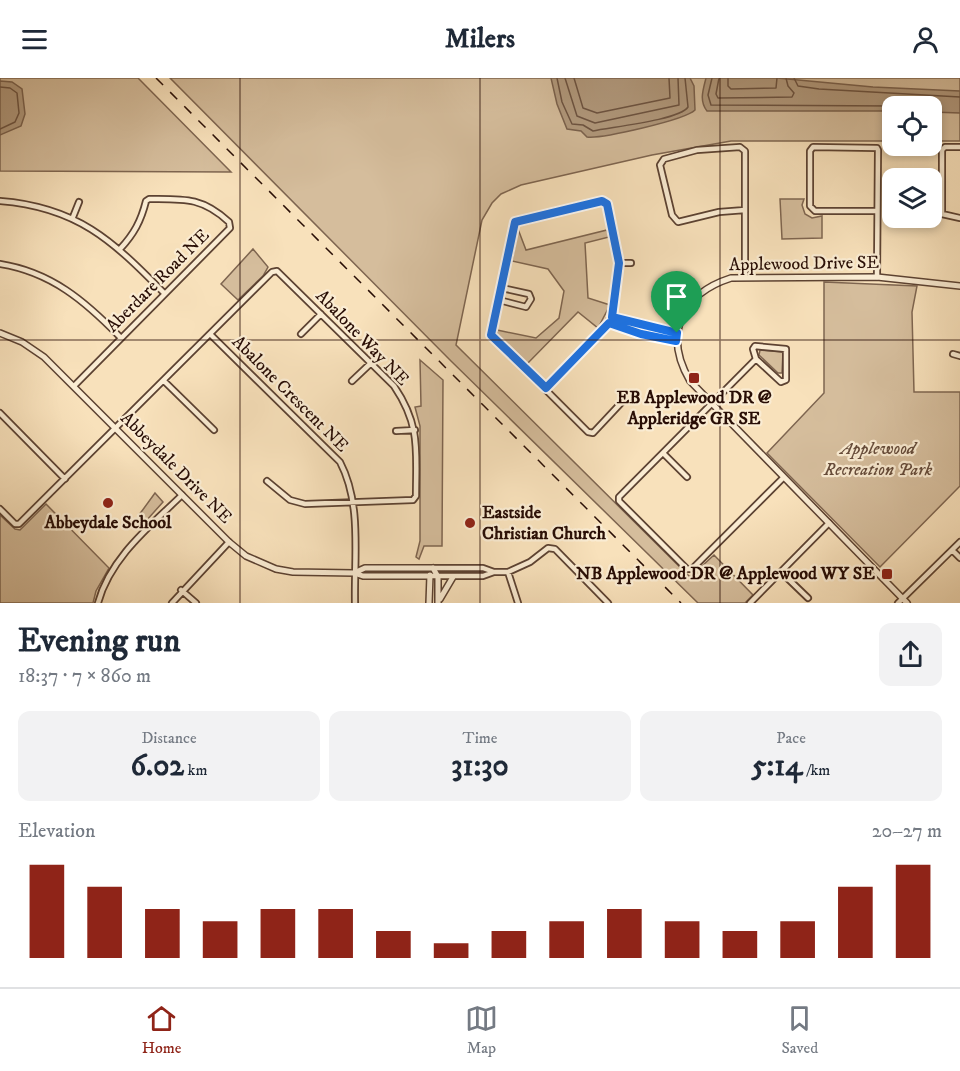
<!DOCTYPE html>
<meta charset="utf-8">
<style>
body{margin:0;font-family:"IM FELL DW Pica",serif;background:#f2f2f3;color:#1f2937;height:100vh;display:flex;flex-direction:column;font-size:22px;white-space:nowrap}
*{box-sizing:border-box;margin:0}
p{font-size:20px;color:#747a83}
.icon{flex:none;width:33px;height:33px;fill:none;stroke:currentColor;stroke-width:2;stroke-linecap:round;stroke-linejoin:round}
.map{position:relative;height:525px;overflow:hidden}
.sheet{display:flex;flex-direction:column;background:#fff;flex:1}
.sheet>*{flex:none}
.fabs{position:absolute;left:882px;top:18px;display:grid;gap:12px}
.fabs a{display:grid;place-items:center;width:60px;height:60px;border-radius:12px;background:#fff;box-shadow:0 3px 9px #0003;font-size:30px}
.pin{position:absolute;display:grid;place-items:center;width:51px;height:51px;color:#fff;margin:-62px -26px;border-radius:50% 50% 50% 0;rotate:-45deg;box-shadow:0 0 6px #0007}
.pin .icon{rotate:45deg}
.round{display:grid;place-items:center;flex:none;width:63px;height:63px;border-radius:12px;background:#f2f2f3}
.overview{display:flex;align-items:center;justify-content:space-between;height:102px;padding:0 18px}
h1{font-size:33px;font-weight:700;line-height:45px}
.metrics{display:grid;grid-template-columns:repeat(3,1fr);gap:9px;height:102px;padding:6px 18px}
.metrics div{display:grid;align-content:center;border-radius:12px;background:#f2f2f3;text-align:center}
.metrics b{font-size:30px;font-weight:700}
.metrics small{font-size:16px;font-weight:400}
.metrics p{font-size:16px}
.chart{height:168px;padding:12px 18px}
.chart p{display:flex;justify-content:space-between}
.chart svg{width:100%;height:108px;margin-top:6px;stroke:#8f2418;stroke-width:6}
header{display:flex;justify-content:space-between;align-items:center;height:78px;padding:0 18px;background:#fff;font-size:27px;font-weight:700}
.menu{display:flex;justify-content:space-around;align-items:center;height:84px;border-top:2px solid #e0e1e3;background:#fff;font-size:16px;color:#747a83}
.menu a{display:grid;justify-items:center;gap:3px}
.menu .current{color:#8f2418}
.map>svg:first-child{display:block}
.green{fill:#d5bd9c;stroke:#7e6550;stroke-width:1.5}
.water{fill:#b1997d;stroke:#7a614d;stroke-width:1.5}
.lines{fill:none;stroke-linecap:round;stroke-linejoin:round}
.shore{stroke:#6c5341;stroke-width:1.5}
.minor-casing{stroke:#5c4232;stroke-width:8}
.tertiary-casing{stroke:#5c4232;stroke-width:8}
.minor{stroke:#faecd3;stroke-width:4.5}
.tertiary{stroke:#faecd3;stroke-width:5}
.rail{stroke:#280d05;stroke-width:1.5;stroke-dasharray:10 10;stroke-linecap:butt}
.route-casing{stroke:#fff;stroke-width:12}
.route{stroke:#1a73e8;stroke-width:8}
.grid{fill:none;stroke:#280d05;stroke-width:1.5;stroke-opacity:0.55}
.poi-dot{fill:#8f2418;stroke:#faecd3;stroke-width:2}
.labels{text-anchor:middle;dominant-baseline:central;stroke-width:4.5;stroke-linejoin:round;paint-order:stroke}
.street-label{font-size:18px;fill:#280d05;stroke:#faecd3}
.poi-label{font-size:18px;font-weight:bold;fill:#280d05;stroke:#faecd3}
.park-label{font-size:18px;font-style:italic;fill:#654b3a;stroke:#faecd3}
</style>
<header><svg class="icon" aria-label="menu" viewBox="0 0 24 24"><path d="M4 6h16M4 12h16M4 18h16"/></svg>Milers<svg class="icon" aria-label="person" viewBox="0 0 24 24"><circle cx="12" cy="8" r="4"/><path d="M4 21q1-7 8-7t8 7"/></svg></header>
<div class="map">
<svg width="960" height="525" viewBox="0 0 960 525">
<rect width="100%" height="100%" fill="#f8e1bb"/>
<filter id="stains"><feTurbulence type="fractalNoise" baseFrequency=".00333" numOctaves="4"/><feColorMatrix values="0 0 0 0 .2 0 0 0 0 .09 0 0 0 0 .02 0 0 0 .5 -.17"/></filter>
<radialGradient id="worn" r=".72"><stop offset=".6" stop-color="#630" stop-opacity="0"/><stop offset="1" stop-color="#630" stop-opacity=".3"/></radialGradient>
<path class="green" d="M0,0H138L231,94L0,93Z
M170,0H960V63H932V28H892V63H731L652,77L521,107L501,116L492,125L482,142L456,267L690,499L714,477L753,517L745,525H698L451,283Z
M780,121H804L802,127L805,136L812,140L822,138V160L782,161Z
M518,151L526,172L607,152L609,159L585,165L588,220L610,227L598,250L578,234L527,286L497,256V252L536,260L559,240L564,213L548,191L512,183Z
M253,171L268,189L263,198L238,222L221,206Z
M824,204L917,208L912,234L914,314H960V408L880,489L767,375L824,315Z
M760,272L783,274L782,295H778L759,277Z
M420,282L443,302L442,468H424L419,481L416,479L420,463V348L415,329L421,328Z
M155,415L163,424L146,443L139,437Z
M46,426L109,490L96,513L93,525H0V437L15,451L20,452Z"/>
<path class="water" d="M551,0H690L694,8L695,32C685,42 601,61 587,59L581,53L567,51L557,26Z
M706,0H777L873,9L960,13V35L932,34V28H892V33H707C699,23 703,12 706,0Z
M0,3L12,4L22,11L25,36L21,48L0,57Z"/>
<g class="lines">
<path class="shore" d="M557,0L562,24L572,46L583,47L593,53C611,49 680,42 688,29L685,0
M565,0L577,38L595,45L679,27L678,0
M574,0L583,30L597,35L670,20L669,0
M712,0L708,17L711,27L895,28
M719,0L716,16L718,20L792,19L794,15L788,8L786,0
M728,0V8L731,11L776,10L777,0
M794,0L798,8L819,11L960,19
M0,9L10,10L17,15L19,35L15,44L0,51"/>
<defs>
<path id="minor" d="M960,69H945L942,72V136L960,140
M0,123C77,129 112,162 164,215
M73,139L79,124
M619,185H631
M0,186C51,194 85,223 120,259
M745,199V73L740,69L697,72L664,81L660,87L672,137L678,144L719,134L745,132
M877,199L878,72L877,70L813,69L810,73V128L815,133H877
M499,222L526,229L531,221L529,216L502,210
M612,239L677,255
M609,245L641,256L676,263
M210,256L340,384C362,426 354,478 355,525
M301,256L321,236
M755,268L786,271V302L781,304L756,281L753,271Z
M953,276L960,278
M756,281L619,419V423L687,491H692L783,400
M164,303L214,352
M352,303L371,285
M74,308L230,150L229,144C202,119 184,121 149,121L146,123C141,143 134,156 120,171
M546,310L612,239L619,185L607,126L602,123L515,145L491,257L588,354L593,355L622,324
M0,335L65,401
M396,353L415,352
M663,375L687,399
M0,431L15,446H19L272,194L277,193L394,308C421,348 416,373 416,418L413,422L305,426L290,422L267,403
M952,472L960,480
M433,490H483L494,494H508L530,484L548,470L555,471L608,525
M508,494L518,525
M781,494L808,520
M429,498H483L494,494
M181,512L196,525
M98,525C110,480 150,448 182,417
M172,525L229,464
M750,525L829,445
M898,525L960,464"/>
<path id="tertiary" d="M0,255L22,264L44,279L229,464L246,478L276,491L293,494L354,495L363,498H429
M433,490L438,499V525
M354,495L365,490H433
M440,521L453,499
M429,525L430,497
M907,525L690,303C663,257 681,216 731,200L877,199L960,208"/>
</defs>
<use href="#minor" class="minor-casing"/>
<use href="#tertiary" class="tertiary-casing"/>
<use href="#minor" class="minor"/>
<use href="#tertiary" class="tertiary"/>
<path class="rail" d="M156,0L681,525"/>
</g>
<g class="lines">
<defs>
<path id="route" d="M602,123L607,126L619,185L612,239L677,255L676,263L641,256L609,245L546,310L491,257L515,144Z"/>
</defs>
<use href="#route" class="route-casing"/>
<use href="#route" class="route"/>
</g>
<path class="grid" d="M240,0V525M480,0V525M720,0V525M0,262H960"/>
<g class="poi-dot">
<rect x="688" y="294" width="12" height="12" rx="3"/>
<circle cx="108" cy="425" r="6"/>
<circle cx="470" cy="445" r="6"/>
<rect x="881" y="490" width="12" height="12" rx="3"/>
</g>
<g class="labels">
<g class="street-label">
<text transform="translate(804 186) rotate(-1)">Applewood Drive SE</text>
<text transform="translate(158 203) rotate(-45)">Aberdare Road NE</text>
<text transform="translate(362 260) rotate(46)">Abalone Way NE</text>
<text transform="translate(290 316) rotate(45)">Abalone Crescent NE</text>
<text transform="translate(176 390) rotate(45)">Abbeydale Drive NE</text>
</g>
<g class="poi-label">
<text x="694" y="320">EB Applewood DR @<tspan x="694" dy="21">Appleridge GR SE</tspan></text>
<text x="482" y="435" text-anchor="start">Eastside<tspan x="482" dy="21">Christian Church</tspan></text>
<text x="108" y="445">Abbeydale School</text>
<text x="875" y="496" text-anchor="end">NB Applewood DR @ Applewood WY SE</text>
</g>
<g class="park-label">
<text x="878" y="371">Applewood<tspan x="878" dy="21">Recreation Park</tspan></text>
</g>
</g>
<rect width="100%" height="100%" filter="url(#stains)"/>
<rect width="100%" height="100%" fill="url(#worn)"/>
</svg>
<div class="fabs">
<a><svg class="icon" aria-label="locate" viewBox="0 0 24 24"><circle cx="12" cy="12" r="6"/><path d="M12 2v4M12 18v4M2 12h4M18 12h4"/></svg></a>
<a><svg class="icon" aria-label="layers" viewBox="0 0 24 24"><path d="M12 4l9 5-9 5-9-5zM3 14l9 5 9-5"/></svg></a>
</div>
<div class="pin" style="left:677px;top:255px;background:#1e9e55"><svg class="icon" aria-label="arrive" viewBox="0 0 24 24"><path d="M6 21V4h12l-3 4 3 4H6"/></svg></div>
</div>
<section class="sheet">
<div class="overview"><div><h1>Evening run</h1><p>18:37 · 7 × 860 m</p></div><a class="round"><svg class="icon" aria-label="share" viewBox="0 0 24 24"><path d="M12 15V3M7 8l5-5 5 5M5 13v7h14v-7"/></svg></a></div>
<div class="metrics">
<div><p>Distance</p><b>6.02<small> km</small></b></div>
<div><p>Time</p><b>31:30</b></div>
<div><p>Pace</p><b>5:14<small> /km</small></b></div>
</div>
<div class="chart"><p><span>Elevation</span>20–27 m</p>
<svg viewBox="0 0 160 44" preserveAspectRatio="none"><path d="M5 44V6M15 44V15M25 44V24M35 44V29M45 44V24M55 44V24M65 44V33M75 44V38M85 44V33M95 44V29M105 44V24M115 44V29M125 44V33M135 44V29M145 44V15M155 44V6"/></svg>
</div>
</section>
<nav class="menu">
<a class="current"><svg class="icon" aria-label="home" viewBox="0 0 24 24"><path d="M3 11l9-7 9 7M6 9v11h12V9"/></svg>Home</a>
<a><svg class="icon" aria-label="map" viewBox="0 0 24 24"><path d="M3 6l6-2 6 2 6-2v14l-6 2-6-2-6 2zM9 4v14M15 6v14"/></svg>Map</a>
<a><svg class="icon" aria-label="saved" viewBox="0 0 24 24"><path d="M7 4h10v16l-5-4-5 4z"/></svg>Saved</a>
</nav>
